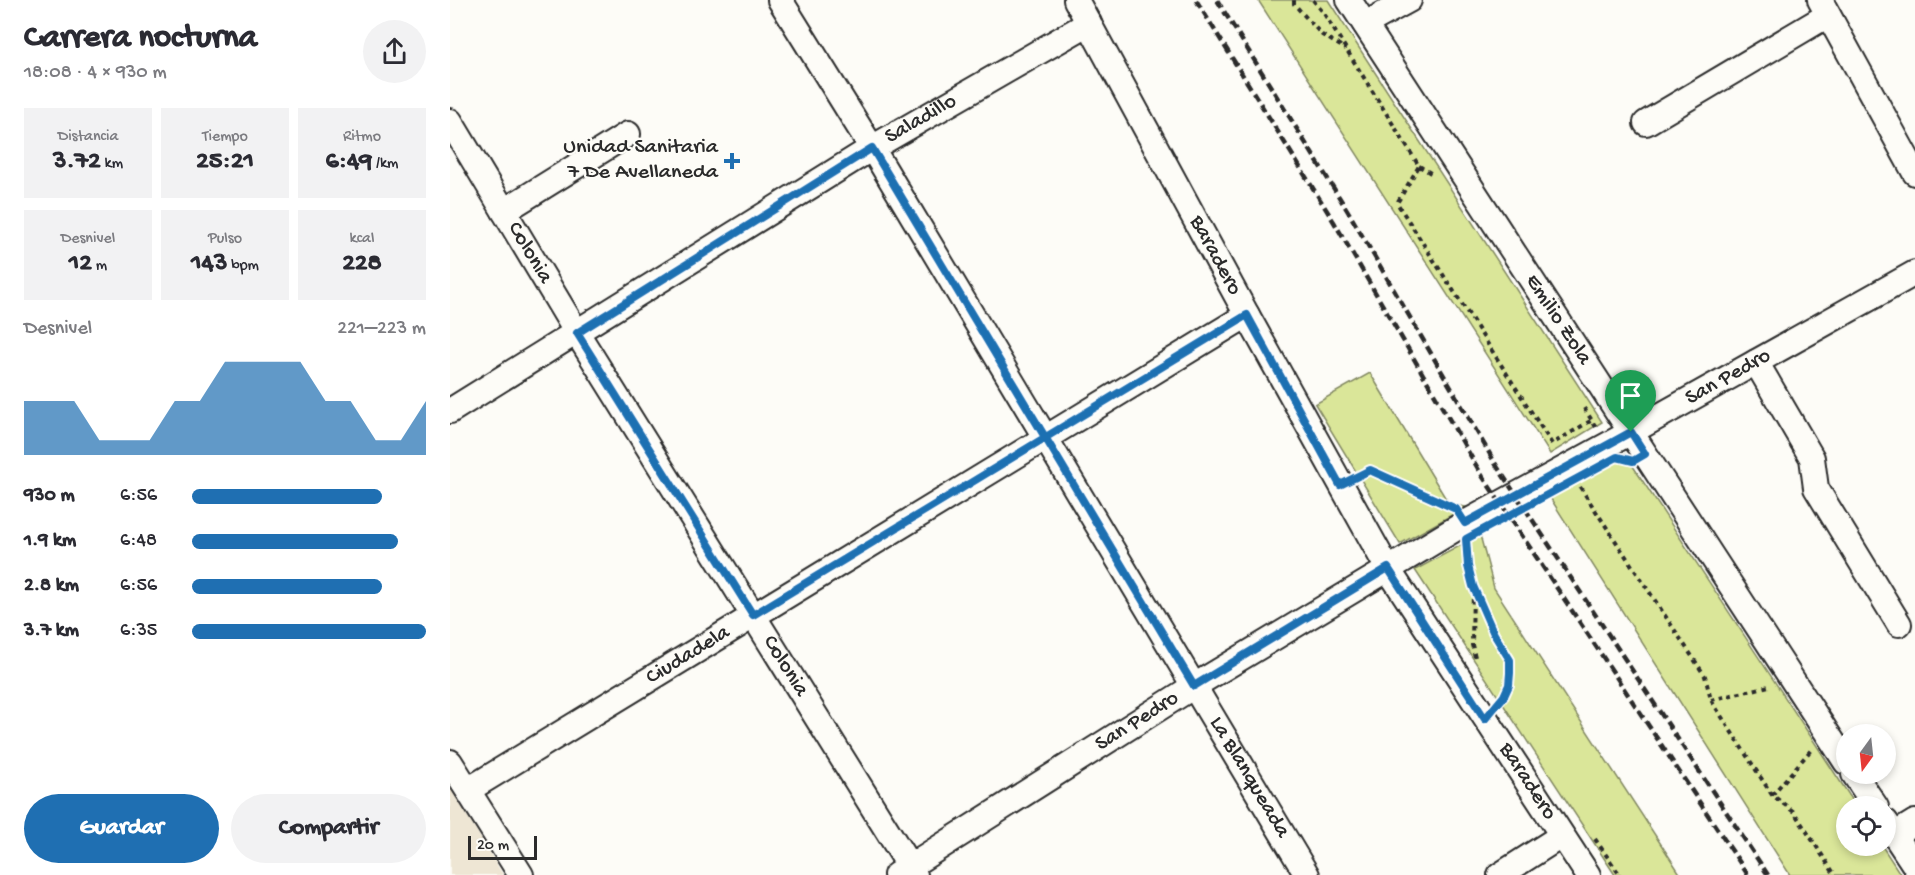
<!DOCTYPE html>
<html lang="es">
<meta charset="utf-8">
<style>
body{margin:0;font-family:"Gochi Hand",sans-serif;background:#f2f2f3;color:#2b2b33;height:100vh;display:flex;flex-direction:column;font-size:22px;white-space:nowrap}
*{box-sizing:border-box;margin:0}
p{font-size:20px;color:#7c7c81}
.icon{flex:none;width:33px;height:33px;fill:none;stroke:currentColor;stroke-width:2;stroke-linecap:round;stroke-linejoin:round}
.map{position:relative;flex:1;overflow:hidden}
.side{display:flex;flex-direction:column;background:#fff;width:450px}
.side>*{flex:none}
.needle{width:39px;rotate:195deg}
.tools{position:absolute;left:1386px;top:724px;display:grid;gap:12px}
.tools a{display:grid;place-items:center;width:60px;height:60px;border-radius:50%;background:#fff;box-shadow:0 3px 9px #0003;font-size:30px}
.scale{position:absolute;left:18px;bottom:15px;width:69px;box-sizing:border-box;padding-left:6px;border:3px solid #2b2b2b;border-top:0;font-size:16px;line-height:21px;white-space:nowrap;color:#2b2b2b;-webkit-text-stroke:4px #fdfcf7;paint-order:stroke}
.pin{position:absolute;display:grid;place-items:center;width:51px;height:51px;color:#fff;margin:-62px -26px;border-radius:50% 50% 50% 0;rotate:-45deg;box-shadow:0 0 6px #0007}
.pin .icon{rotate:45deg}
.round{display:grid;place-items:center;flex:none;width:63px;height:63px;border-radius:32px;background:#f2f2f3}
.head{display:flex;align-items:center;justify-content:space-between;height:102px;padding:0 24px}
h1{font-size:33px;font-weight:700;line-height:45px}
.metrics{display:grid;grid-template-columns:repeat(3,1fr);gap:9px;height:102px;padding:6px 24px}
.metrics div{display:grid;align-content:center;border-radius:0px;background:#f2f2f3;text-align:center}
.metrics b{font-size:26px;font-weight:700}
.metrics small{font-size:16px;font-weight:400}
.metrics p{font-size:16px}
.chart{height:168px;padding:12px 24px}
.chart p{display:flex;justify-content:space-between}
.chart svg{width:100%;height:108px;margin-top:6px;fill:#1f6fb2;opacity:.7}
.action{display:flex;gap:12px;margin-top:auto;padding:12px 24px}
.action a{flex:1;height:69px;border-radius:36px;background:#1f6fb2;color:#fff;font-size:24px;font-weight:700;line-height:69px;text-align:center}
.action a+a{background:#f2f2f3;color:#2b2b33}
ul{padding:0 24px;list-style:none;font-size:20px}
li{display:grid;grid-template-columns:96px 72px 1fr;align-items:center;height:45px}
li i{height:15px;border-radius:8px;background:#1f6fb2}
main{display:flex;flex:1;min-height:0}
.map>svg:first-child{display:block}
.built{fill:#eee6d4}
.park{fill:#dae699;stroke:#828862;stroke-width:1.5}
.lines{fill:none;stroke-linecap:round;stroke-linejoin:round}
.minor-casing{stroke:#2b2b2b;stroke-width:28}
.path{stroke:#2b2b2b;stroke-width:4;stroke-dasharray:4.5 4.5;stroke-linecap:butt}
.minor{stroke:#fdfcf7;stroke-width:24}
.rail{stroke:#2b2b2b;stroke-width:4.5;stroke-dasharray:9 4.5;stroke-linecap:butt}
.route-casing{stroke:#fff;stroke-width:12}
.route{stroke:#1f6fb2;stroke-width:8}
.poi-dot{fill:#1f6fb2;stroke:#fdfcf7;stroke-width:2}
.labels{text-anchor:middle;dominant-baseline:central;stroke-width:4.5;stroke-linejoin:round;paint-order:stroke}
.street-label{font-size:22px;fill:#2b2b2b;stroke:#fdfcf7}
.poi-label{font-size:22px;fill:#2b2b2b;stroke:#fdfcf7;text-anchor:end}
</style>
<main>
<section class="side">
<div class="head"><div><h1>Carrera nocturna</h1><p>18:08 · 4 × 930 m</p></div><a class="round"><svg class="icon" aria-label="share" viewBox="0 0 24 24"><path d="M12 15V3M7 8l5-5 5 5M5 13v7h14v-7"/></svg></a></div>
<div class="metrics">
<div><p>Distancia</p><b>3.72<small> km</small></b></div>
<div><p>Tiempo</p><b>25:21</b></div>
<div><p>Ritmo</p><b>6:49<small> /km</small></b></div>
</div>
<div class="metrics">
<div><p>Desnivel</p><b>12<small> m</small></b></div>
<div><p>Pulso</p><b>143<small> bpm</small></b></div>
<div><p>kcal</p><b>228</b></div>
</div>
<div class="chart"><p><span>Desnivel</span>221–223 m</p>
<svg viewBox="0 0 160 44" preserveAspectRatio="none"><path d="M0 44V22L10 22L20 22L30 38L40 38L50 38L60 22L70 22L80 6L90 6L100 6L110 6L120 22L130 22L140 38L150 38L160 22V44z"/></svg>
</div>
<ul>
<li><b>930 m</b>6:56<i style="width:81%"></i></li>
<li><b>1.9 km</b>6:48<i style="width:88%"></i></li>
<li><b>2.8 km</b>6:56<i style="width:81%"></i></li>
<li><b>3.7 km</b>6:35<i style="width:100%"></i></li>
</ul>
<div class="action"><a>Guardar</a><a>Compartir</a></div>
</section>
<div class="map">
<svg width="1465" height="875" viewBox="0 0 1465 875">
<rect width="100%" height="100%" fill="#fdfcf7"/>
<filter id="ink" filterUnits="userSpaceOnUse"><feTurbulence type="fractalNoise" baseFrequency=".0167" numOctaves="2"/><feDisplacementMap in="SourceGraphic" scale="12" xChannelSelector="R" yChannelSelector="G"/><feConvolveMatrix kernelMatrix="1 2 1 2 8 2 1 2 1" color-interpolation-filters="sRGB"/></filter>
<g filter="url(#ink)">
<path class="built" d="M0,787L53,875H0Z"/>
<path class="park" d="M808,0H878L1152,422L1100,454Z
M920,373L999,504L1016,507L950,544L865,404Z
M1175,454L1407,807H1396V846H1432L1451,875H1340L1099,496Z
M1030,535L1044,588L1231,875H1165L965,570Z"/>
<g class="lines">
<defs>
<g id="minor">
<path id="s1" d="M330,0L422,148L857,875"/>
<path id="s2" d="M626,0L797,315L938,569L1138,875"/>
<path id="s3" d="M899,0L1396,762"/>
<path d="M1370,0L1465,173"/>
<path d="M915,24L959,0"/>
<path id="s4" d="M0,121L127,333L465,875"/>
<path d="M1196,123L1378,15"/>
<path d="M54,211L178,134"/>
<path d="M1306,362L1362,458L1366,488L1449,624"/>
<path id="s5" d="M0,411L422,148L639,23"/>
<path d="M0,762L71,875"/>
<path d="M1404,774L1426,807"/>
<path id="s6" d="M18,790L797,315"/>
<path d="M1436,822L1465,866"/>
<path d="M1444,835L1465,822"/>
<path id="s7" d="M446,875L744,686L1015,523L1181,432L1465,273"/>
<path d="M1050,875L1111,836"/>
</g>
</defs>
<use href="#minor" class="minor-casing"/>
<path class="path" d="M844,0V4L872,35L896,49
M863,0L873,12L969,166L947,203L1102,444L1142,420
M969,166L984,175
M1134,408L1146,427
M910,475L920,470L998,506
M1130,487L1255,676L1261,700L1322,795L1344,812L1385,875
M1017,548C1019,578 1030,604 1043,632C1048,641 1057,650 1060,660C1063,673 1059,690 1051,700
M1023,590L1022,645L1025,657
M1261,700L1319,686
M1322,795L1361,750
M1145,839L1170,875"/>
<use href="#minor" class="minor"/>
<path class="rail" d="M746,0L884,222L1033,477L1298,875
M767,0L899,213L1048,468L1318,875"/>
</g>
</g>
<g class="lines" filter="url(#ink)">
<defs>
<path id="route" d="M1181,432L1015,523L1006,509L920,470L890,485L797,315L303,615L127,333L422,148L744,686L938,568L1035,719L1054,696L1059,685L1060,673V660L1044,634L1023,586L1018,566L1016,539L1167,457L1183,461L1195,454L1181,432"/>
</defs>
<use href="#route" class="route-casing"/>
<use href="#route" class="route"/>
</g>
<path class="poi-dot" d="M279 152h6v6h6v6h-6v6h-6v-6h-6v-6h6z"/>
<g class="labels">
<g class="street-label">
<text stroke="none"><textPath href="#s5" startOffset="554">Saladillo</textPath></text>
<text stroke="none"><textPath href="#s4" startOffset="154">Colonia</textPath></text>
<text stroke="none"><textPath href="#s2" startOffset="291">Baradero</textPath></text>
<text stroke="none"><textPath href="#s3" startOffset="382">Emilio Zola</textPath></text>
<text stroke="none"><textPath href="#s7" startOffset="970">San Pedro</textPath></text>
<text stroke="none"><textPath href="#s6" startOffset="258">Ciudadela</textPath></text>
<text stroke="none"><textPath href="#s4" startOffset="640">Colonia</textPath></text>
<text stroke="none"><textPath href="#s7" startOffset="286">San Pedro</textPath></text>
<text stroke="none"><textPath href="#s1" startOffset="908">La Blanqueada</textPath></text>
<text stroke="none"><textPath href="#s2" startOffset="903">Baradero</textPath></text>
</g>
<g class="poi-label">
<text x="268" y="148">Unidad Sanitaria<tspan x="268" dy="25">7 De Avellaneda</tspan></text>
</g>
</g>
</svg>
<div class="tools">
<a><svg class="needle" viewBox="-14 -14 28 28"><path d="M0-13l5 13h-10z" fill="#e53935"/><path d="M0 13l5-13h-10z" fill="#7c7c81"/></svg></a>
<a><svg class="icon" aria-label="locate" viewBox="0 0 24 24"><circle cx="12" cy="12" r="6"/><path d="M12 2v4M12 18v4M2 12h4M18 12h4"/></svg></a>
</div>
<div class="scale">20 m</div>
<div class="pin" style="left:1181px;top:432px;background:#1e9e55"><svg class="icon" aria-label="arrive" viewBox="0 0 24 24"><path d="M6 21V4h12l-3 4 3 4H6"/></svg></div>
</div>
</main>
